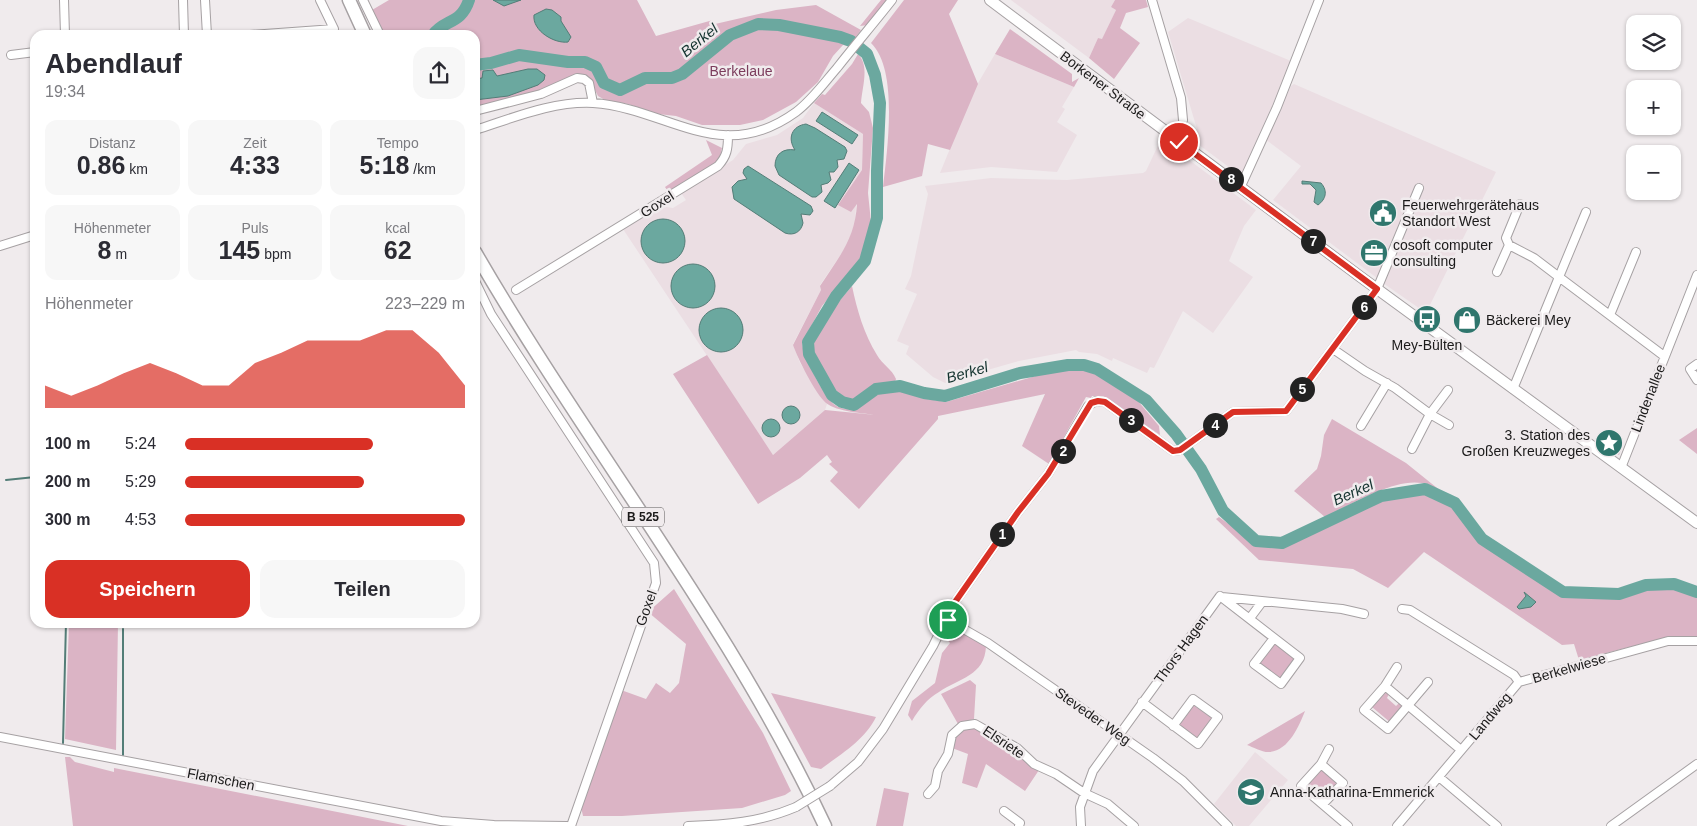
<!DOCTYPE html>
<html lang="de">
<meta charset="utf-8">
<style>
body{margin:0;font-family:Arial,sans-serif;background:#f7f7f7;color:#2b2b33;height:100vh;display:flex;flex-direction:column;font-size:19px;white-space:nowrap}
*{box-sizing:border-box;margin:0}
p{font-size:16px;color:#7c7c81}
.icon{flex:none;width:28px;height:28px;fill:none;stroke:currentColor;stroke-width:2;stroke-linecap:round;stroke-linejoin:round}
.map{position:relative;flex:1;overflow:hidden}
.details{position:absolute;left:30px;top:30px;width:450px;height:598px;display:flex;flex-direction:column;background:#fff;border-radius:15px;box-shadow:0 1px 4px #0004}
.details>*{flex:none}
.tools{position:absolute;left:1626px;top:15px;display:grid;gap:10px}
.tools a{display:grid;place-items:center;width:55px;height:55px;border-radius:10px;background:#fff;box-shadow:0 1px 4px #0004;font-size:25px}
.pin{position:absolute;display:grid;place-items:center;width:42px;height:42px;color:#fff;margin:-21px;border:2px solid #fff;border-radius:50%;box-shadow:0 1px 5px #0007}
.km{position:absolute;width:25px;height:25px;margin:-12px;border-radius:50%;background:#222;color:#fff;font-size:14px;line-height:25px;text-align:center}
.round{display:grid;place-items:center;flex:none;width:52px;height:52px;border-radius:15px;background:#f7f7f7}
.head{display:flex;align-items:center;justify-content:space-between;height:85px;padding:0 15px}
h1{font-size:28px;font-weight:800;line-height:38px}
.figures{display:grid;grid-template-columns:repeat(3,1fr);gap:8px;height:85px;padding:5px 15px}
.figures div{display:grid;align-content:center;border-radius:12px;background:#f7f7f7;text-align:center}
.figures b{font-size:25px;font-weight:800}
.figures small{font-size:14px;font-weight:400}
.figures p{font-size:14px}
.chart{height:140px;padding:10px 15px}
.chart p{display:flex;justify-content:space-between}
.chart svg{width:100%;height:90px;margin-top:5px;fill:#d93025;opacity:.7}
.button{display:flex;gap:10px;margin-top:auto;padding:10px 15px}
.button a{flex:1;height:58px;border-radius:15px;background:#d93025;color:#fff;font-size:20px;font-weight:800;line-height:58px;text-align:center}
.button a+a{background:#f7f7f7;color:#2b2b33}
ul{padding:0 15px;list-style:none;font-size:16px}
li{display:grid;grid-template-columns:80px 60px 1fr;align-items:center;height:38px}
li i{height:12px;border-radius:6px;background:#d93025}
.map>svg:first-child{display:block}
.built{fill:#ebdee3}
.green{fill:#dbb4c5}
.water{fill:#6ba89f;stroke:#537d77}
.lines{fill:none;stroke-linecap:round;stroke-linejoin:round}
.stream{stroke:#537d77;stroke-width:2}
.river{stroke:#6ba89f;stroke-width:12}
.minor-casing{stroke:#a6a1a3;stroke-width:10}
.tertiary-casing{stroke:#a6a1a3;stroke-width:12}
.primary-casing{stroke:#a6a1a3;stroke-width:15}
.minor{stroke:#fff;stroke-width:8}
.tertiary{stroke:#fff;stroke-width:10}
.primary{stroke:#fff;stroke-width:12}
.minor-bridge-casing{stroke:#a6a1a3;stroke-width:10;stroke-linecap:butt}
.minor-bridge{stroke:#fff;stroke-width:8}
.route-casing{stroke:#fff;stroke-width:10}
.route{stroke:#d93025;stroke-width:6}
.labels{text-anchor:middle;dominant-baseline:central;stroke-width:5;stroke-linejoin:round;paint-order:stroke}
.shield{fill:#f0ebed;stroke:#5b5959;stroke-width:1}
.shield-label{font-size:12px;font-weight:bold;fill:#1b1a1a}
.park-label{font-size:14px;fill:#7c3d5d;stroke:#f0ebed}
.street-label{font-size:14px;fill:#1b1a1a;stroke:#f0ebed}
.poi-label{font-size:14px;fill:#1b1a1a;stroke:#f0ebed;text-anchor:start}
.water-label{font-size:15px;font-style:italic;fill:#153430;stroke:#f0ebed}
</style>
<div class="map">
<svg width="1697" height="826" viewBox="0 0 1697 826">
<rect width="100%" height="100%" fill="#f0ebed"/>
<path class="built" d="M1011,0H1115L1111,7L1116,10L1102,40L1098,38L1089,58Z
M1188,18L1291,61L1248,164L1243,171L1237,173L1191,139L1190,133L1197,129L1168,32Z
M995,54L1074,87L1062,107L1065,109L1057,122L1077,135L1057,172L991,167L940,173L974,90Z
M1294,84L1496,172L1426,313L1383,283L1388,262L1377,278L1273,200L1301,166L1265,139L1291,86Z
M814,103L863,134L862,170L856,204L855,226L848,244L820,285L821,290L793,344L800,363L827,404L825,410L773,455L623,229L660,206L673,208L686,200L681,193L733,160L746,144L777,135L803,118Z
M1161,139L1256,210L1244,226L1229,261L1253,277L1213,333L1183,311L1154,368L1150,367L1147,373L1113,358L1112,361L1097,354L1079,352L1076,350L1019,361L984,371L983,373L959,382L945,383L933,377L906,354L909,346L897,341L917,294L905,289L911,276L928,194L925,186L991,178L1067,180L1143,173L1146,171Z
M1255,752L1288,780L1249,826H1236L1214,804Z"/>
<path class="green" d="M389,0H637L656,36L713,20L715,24L776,10L816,5L861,30L849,46L843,45L833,56L818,82L796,102L763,120L740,125H702L676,116L658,114L628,104L605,100L598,96L588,76H579L536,93L475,110V35H383L372,10Z
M881,0H888L868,25L860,26Z
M904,0H958L949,14L978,84L950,150L928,144L922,176L883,187C887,151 899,70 871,43Z
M1115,0H1146L1148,7L1126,13L1120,28L1140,43L1114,79L1089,58L1098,38L1102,39L1116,10L1111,7Z
M1010,29L1072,74V82L1079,78L1074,87L995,54Z
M858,54C870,66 862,87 861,103L869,112L873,128L868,193L871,222L870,230L859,261L822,306L802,343C803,356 824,397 835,405C841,410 850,409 858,408L879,393L904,391L921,398L946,402L1039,375L1065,370H1084L1104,377L1138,401L1159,426L1160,435L1103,396H1092L1091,398L1086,397L1049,464L1022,446L1045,394L938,416V419L859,509L830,481L838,472L829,464L832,462L827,455L800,478L758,504L673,374L707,355L773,455L825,410L876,415C864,413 837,412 826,403C815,393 798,359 793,345L821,290L820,286C839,257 855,239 857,204L851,212L838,205L862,170L863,134L814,103L822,94L825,95L852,64Z
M706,140L722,148L719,161L669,193L665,187L712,155Z
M852,286C857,310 864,334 877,355C882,364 892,369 896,379L895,382C875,381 866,395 849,401L837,394L813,350C813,325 837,305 852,286Z
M1332,419L1406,463L1452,500C1443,493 1434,485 1422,483C1393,478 1351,505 1325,517L1294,491L1317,469L1321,456L1324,435Z
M1697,428V454L1679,440Z
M1607,434L1623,445L1619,455L1601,442Z
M1421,491L1452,504L1479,539L1530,575L1562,595L1620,597L1647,587L1671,586L1697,595V637L1672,636L1579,660L1574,644L1562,645L1424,552L1388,588L1353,569L1259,560L1216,519L1219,517L1255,543L1284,545L1381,499Z
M674,589L763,733L791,791L785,795L742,808L622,816H583L581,807L621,690L646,699L656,683L670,693L679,683L686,644L648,612Z
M69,623H118L116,750L65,739Z
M960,629L986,646C985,676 959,678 939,692C927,699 919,709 912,721L908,715L912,701L935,683L942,653L950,643L945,637L951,630Z
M1275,642L1296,658L1279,680L1260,663Z
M970,680L976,685L974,719L958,724L941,694Z
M1385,692L1389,694L1387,698L1396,706L1399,703L1402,706L1391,723L1372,707Z
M771,693L876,717C865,740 841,754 821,769L811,767Z
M1193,705L1212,718L1197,738L1178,725Z
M1305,711C1299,726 1289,750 1270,752C1263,753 1253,747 1247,745Z
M974,727L1018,752L1039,770L1025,791L986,764L977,788L962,783L968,754L952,748C956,734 960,730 974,727Z
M65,757H70L75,762L114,772V768L408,826H73Z
M1320,768L1338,784L1323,800L1306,785Z
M884,788L909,793L903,826H876Z"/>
<path class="water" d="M493,0H521L504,6Z
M546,9L552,10L561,17V21L571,37L568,42C555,44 532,31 534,15Z
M528,69H537L545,75L544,80L538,85L508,96L475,100V79L482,78L483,71L493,70L497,76Z
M822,112L858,135L852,144L816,121Z
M806,124L815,128L845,147L847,151L844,159L837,160L838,167L834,172H829L831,180L828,183L821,185L822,192L816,197H812L779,175L775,166C775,154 783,148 795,150C787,138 792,126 806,124Z
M849,163L859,170L835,208L824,201Z
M748,166L811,206L813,211L810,215L801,214L803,223C801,232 794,236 785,233L734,199L732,187L738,181L747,179L743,173L744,169Z
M1302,181L1321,183C1328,191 1326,199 1318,205L1314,202L1316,190L1310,184H1302Z
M641 241a22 22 0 1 1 44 0a22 22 0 1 1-44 0Z
M671 286a22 22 0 1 1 44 0a22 22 0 1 1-44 0Z
M699 330a22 22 0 1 1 44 0a22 22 0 1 1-44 0Z
M782 415a9 9 0 1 1 18 0a9 9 0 1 1-18 0Z
M762 428a9 9 0 1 1 18 0a9 9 0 1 1-18 0Z
M1524,592L1536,602L1531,607L1519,609L1517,607L1526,596Z"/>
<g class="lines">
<path class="stream" d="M6,480L35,477
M123,629V755
M63,743L66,622"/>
<path class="river" d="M433,35C444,19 461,25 469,0
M475,65L491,63L519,55L568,62H585L596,67L604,83L620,90L645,78H672L682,74L730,35L758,24L779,25L840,37L851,41L867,54L875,75L880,103L877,171V218L865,261L836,296L808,342L809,354L832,395L842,402L854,405L876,389L900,386L924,393L945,396L1020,373L1068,365H1084L1097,369L1146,400L1176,434L1201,469L1223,511L1256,541L1282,543L1381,496L1425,489L1455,503L1482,539L1563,592L1619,594L1646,585L1674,584L1697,592"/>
<defs>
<path id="minor" d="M64,0L65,35
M183,0L184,35
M205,0L207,35
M363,0L380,35
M1152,0L1181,98L1183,120
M250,35L334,29L320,0
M11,55L35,52
M475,111L541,94L577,78L584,79L589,83L593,103
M475,130C513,118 553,101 593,103C668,108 720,167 796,112C812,100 824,83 837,68C855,45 874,23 892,0
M1241,186L1277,107L1319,0
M1586,212L1559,277L1664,356
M1509,245L1506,238L1520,204
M0,246L35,235
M1497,272L1509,245L1534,258L1559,277L1513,389
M475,281L491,314L654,563L656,583L571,826
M516,290L718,166C727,156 728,149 728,135
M1610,315L1636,252
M1333,349L1365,371L1395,388L1430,414L1449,425
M1697,364L1690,369L1697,380
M1361,426L1387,383
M1412,449L1430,414L1448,390
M1621,468L1697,275
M1220,596L1300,658L1281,684L1254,664L1274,638
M1222,597L1342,609L1364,614
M1402,609L1410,610L1514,675L1519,682
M1250,618L1262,602
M948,620L988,643L1153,758L1183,781L1228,826
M1397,667L1385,686L1364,710L1388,729L1428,682
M1519,682L1668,641H1697
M1385,686L1461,750
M1142,702L1198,744L1218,717L1193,699L1173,726
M0,737L441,821L494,825L567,826
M1321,764L1329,749
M1439,777L1497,826
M830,786L858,762L883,729L933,646L953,605L1018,512L1048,474L1088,406L1096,401L1105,402L1173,451L1180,450L1233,412L1286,411L1377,289L1419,188
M928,794L935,786L938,771L948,754L952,735L962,726L975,724L1017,748L1034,764L1056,774L1084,793L1108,804L1134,826
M1323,804L1343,783L1321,764L1301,786L1348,826
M1004,811L1020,823L1019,826
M688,826C726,825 761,822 796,807
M1081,826L1080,807L1093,771L1220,596
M1397,826L1519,682
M1611,826L1697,764"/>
<path id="tertiary" d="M990,0L1358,275L1697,523"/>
<path id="primary" d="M349,0L365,35
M475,252C587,446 730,623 825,826"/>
</defs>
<use href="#minor" class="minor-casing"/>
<use href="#tertiary" class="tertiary-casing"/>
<use href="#primary" class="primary-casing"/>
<use href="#minor" class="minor"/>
<use href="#tertiary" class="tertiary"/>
<use href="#primary" class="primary"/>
<defs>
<path id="minor-bridge" d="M796,807L830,786"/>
</defs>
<use href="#minor-bridge" class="minor-bridge-casing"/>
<use href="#minor-bridge" class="minor-bridge"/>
</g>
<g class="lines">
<defs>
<path id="route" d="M948,620L953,605L1018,512L1048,474L1091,403L1098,401L1105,402L1173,451L1180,450L1233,412L1286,411L1377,289L1179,142"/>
</defs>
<use href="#route" class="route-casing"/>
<use href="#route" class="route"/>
</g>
<defs>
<symbol id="civic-disc" viewBox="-11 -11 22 22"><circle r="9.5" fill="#2f766d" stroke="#f0ebed"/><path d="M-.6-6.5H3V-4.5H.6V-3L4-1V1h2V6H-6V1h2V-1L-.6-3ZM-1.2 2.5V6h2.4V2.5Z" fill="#fff"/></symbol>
<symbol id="office-disc" viewBox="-11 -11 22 22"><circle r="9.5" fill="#2f766d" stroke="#f0ebed"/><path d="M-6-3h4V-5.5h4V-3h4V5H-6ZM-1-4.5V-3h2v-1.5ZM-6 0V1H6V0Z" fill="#fff"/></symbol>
<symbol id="bus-disc" viewBox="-11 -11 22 22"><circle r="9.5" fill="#2f766d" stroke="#f0ebed"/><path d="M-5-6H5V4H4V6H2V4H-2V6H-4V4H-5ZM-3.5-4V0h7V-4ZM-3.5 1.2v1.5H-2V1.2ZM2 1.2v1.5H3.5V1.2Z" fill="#fff"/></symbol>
<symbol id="shop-disc" viewBox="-11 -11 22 22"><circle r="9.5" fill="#2f766d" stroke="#f0ebed"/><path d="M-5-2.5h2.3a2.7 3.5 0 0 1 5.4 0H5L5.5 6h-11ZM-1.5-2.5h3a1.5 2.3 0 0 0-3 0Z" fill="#fff"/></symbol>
<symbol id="sight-disc" viewBox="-11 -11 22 22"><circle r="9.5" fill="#2f766d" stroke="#f0ebed"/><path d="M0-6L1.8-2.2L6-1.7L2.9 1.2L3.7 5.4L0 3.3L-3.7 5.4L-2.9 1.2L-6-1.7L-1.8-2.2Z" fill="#fff"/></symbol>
<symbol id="school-disc" viewBox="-11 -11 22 22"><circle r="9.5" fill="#2f766d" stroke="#f0ebed"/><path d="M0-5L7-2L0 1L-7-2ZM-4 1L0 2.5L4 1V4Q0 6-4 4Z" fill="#fff"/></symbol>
</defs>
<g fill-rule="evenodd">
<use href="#civic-disc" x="1367" y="197" width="32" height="32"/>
<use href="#office-disc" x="1358" y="237" width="32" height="32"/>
<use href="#bus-disc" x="1411" y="303" width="32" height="32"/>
<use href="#shop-disc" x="1451" y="304" width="32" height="32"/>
<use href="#sight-disc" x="1593" y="427" width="32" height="32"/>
<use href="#school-disc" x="1235" y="776" width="32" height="32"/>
</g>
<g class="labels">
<rect class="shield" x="622" y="507.5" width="42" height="19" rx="4"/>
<g class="shield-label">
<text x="643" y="517">B 525</text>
</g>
<g class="park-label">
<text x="741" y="71">Berkelaue</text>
</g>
<g class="street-label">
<text transform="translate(1103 85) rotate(37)">Borkener Straße</text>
<text transform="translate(657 204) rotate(-32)">Goxel</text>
<text transform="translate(1648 398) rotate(-69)">Lindenallee</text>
<text transform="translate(646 608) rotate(-70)">Goxel</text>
<text transform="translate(1181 649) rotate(-54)">Thors Hagen</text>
<text transform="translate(1569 668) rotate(-16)">Berkelwiese</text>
<text transform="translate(1093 716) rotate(35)">Steveder Weg</text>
<text transform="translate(1490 716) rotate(-50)">Landweg</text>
<text transform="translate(1004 742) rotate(34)">Elsriete</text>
<text transform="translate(221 779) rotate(11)">Flamschen</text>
</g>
<g class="poi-label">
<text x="1402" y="205">Feuerwehrgerätehaus<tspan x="1402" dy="16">Standort West</tspan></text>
<text x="1393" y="245">cosoft computer<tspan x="1393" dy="16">consulting</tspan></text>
<text x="1486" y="320">Bäckerei Mey</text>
<text x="1427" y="345" text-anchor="middle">Mey-Bülten</text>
<text x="1590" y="435" text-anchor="end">3. Station des<tspan x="1590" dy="16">Großen Kreuzweges</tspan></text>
<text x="1270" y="792">Anna-Katharina-Emmerick</text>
</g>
<g class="water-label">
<text transform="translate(699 40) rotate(-39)">Berkel</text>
<text transform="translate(967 372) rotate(-16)">Berkel</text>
<text transform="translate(1353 492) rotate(-24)">Berkel</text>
</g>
</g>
</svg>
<div class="tools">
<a><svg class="icon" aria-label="layers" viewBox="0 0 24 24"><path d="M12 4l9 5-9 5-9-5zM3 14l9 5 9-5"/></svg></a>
<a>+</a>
<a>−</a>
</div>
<div class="pin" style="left:948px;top:620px;background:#1e9e55"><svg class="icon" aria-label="arrive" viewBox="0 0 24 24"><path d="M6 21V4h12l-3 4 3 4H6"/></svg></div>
<div class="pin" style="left:1179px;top:142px;background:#d93025"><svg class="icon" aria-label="check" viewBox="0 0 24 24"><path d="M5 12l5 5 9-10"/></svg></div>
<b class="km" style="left:1002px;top:534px">1</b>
<b class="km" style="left:1063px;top:451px">2</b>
<b class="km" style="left:1131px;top:420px">3</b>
<b class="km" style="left:1215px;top:425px">4</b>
<b class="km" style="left:1302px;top:389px">5</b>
<b class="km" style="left:1364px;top:307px">6</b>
<b class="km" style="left:1313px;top:241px">7</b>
<b class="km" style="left:1231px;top:179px">8</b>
<section class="details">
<div class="head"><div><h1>Abendlauf</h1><p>19:34</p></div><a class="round"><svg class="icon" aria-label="share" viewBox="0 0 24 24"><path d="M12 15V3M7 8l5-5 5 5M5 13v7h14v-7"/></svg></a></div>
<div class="figures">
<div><p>Distanz</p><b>0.86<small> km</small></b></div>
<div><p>Zeit</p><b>4:33</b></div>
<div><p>Tempo</p><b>5:18<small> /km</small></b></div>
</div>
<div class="figures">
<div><p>Höhenmeter</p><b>8<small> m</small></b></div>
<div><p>Puls</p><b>145<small> bpm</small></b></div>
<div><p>kcal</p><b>62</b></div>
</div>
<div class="chart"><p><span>Höhenmeter</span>223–229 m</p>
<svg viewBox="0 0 160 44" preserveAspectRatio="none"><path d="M0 44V33L10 38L20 33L30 27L40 22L50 27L60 33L70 33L80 22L90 17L100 11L110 11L120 11L130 6L140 6L150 17L160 33V44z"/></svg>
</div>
<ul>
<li><b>100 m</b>5:24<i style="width:67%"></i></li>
<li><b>200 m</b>5:29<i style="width:64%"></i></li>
<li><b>300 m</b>4:53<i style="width:100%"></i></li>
</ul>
<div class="button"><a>Speichern</a><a>Teilen</a></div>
</section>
</div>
